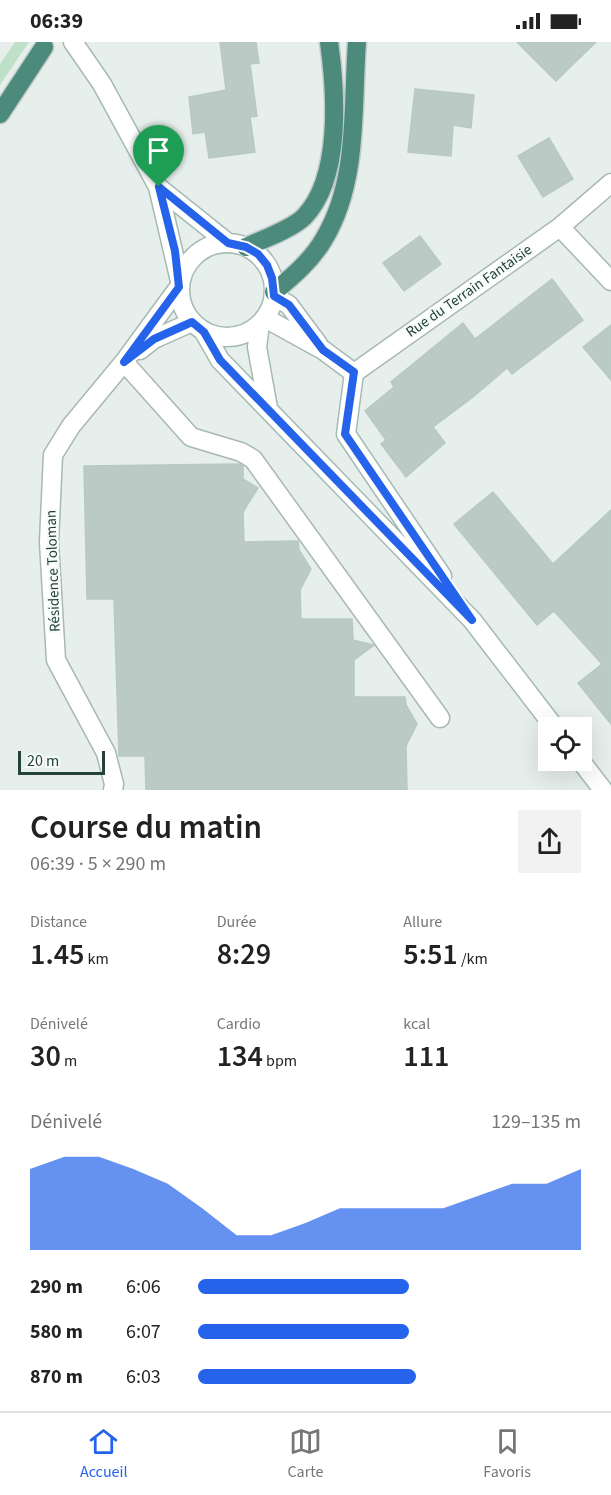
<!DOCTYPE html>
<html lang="fr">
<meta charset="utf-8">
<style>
body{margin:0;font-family:"Source Sans 3",sans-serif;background:#f2f2f2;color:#222;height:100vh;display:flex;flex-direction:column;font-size:22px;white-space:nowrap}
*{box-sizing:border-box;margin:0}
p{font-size:20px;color:#767676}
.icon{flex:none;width:33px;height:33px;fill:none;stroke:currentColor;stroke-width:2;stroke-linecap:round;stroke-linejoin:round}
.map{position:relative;height:748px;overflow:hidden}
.details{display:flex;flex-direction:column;background:#fff;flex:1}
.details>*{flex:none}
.controls{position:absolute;left:538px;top:675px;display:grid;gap:12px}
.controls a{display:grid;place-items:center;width:54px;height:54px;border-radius:0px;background:#fff;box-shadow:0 6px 24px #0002;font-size:30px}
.scale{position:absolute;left:18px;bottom:15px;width:87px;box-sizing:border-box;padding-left:6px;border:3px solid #24423a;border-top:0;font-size:16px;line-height:21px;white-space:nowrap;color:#24423a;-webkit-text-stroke:4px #f7fbf9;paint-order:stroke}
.pin{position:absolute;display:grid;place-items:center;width:51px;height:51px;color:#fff;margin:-62px -26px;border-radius:50% 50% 50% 0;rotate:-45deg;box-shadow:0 0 6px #0007}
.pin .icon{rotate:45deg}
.round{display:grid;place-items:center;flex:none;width:63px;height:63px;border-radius:0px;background:#f2f2f2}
.head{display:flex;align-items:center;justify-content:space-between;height:102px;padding:0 30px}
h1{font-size:33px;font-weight:600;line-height:45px}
.stats{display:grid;grid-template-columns:repeat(3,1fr);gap:9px;height:102px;padding:6px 30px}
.stats div{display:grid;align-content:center}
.stats b{font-size:30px;font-weight:600}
.stats small{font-size:16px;font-weight:400}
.stats p{font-size:16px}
.chart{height:168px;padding:12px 30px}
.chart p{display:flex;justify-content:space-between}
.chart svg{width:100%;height:108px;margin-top:6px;fill:#2563eb;opacity:.7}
ul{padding:0 30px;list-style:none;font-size:20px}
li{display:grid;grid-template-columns:96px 72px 1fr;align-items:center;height:45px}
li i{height:15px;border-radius:8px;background:#2563eb}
.status{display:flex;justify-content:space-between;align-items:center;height:42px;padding:0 30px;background:#fff;direction:ltr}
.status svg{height:16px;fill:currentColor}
.tabs{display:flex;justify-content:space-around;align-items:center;height:84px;border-top:2px solid #e0e0e0;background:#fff;font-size:16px;color:#767676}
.tabs a{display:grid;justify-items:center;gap:3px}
.tabs .active{color:#2563eb}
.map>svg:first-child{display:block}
.green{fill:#bfe0c8}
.building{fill:#bbcac4;stroke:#b8c9c2;stroke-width:1.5}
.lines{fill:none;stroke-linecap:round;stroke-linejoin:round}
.minor-casing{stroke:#a8b8b2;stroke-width:21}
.secondary-casing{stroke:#a4bbb3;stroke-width:21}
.trunk-casing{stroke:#c2cac8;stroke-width:21}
.minor{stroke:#fff;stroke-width:18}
.secondary{stroke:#fff;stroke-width:18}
.trunk{stroke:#4c8a7c;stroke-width:18}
.route-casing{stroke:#fff;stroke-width:12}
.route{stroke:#2563eb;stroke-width:8}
.labels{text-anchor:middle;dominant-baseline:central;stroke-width:5;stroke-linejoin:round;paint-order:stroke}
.street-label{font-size:15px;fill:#24423a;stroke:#f7fbf9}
</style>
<div class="status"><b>06:39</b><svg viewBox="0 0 49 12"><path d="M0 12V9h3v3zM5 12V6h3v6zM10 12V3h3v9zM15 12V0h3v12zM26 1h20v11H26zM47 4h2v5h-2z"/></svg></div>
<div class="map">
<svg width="611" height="748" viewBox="0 0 611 748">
<rect width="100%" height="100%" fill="#e6efeb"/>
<path class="green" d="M15,0H29L0,43V22Z"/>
<path class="building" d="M220,0H256L259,21L250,22L257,74L250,75L255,110L209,116L205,90L193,92L189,55L226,48Z
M517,0H596L556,39Z
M415,47L474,53L471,86L453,83L451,114L408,110Z
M549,96L573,137L543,155L518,114Z
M420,194L441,222L404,249L383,221Z
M552,237L583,278L512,332L507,326L473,355L433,385L445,401L406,435L381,402L386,398L365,369L394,345L391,340L463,281L475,297Z
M611,283V338L583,305Z
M239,422L243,424V437L258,446L243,470L244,500L298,499L299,508L311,527L300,548L301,577H352L353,598L374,603L354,618V655H405L406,663L417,682L406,704L407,748H146L145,714H119L114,557H87L84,424Z
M493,450L553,522L611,468V682L578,641L602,622L554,569L537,583L454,482Z"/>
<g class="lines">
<defs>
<path id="minor" d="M560,185L611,239
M274,254L289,263L318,302
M265,276L323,308L354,331L560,185L611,141
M140,308L154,297L192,280
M124,320L191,395L241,410L253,417L440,676
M113,748L114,742L106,711L56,618L49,500L53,413L71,384L124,320L179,245"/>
<path id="secondary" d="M73,0L102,42L158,145L180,239
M158,145L228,201
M180 248a47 47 0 1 1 94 0a47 47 0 1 1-94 0Z
M260,282L257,305L268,366
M204,290L220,318L472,578L555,686
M354,331L346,392L442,534
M580,718L603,748"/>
<path id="trunk" d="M0,72L44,5
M246,205C261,198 292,187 304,175C342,136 336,50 329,0
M274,250C293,234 312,218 324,197C359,139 352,65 357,0"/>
</defs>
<use href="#minor" class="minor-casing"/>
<use href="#secondary" class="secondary-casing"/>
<use href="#trunk" class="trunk-casing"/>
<use href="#minor" class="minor"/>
<use href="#secondary" class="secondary"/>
<use href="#trunk" class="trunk"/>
</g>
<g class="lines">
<defs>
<path id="route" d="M159,145L228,201L246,205L258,212L267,223L272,236L274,254L289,263L323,308L354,330L345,392L472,578L220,318L204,290L192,280L154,297L124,320L179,245L175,209Z"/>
</defs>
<use href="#route" class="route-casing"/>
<use href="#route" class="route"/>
</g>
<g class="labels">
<g class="street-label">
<text transform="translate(469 249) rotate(-35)">Rue du Terrain Fantaisie</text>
<text transform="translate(53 529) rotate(-92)">Résidence Toloman</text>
</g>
</g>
</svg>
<div class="controls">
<a><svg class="icon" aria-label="locate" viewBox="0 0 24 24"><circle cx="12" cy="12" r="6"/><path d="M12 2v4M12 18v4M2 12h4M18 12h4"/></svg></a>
</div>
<div class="scale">20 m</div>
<div class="pin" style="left:159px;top:145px;background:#1e9e55"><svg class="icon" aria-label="arrive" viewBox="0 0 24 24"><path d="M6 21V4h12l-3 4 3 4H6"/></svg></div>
</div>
<section class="details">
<div class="head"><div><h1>Course du matin</h1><p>06:39 · 5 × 290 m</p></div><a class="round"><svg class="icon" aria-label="share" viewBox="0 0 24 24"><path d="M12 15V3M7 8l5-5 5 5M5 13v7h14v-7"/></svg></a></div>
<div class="stats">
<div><p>Distance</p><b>1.45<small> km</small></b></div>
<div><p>Durée</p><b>8:29</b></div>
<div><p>Allure</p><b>5:51<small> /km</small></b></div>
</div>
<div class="stats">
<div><p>Dénivelé</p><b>30<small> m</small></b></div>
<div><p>Cardio</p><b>134<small> bpm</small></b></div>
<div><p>kcal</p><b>111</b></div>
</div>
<div class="chart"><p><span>Dénivelé</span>129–135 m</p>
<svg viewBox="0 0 160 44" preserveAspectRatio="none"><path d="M0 44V11L10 6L20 6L30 11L40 17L50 27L60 38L70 38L80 33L90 27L100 27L110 27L120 27L130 22L140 17L150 17L160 11V44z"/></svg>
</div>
<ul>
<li><b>290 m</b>6:06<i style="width:55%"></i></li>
<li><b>580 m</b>6:07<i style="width:55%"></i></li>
<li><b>870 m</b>6:03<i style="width:57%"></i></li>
</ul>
</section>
<nav class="tabs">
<a class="active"><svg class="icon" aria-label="home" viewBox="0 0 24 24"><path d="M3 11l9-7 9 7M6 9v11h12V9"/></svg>Accueil</a>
<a><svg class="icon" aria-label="map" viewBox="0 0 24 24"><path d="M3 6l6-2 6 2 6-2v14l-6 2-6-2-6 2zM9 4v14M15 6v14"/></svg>Carte</a>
<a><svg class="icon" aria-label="saved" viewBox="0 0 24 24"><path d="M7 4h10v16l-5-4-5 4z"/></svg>Favoris</a>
</nav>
